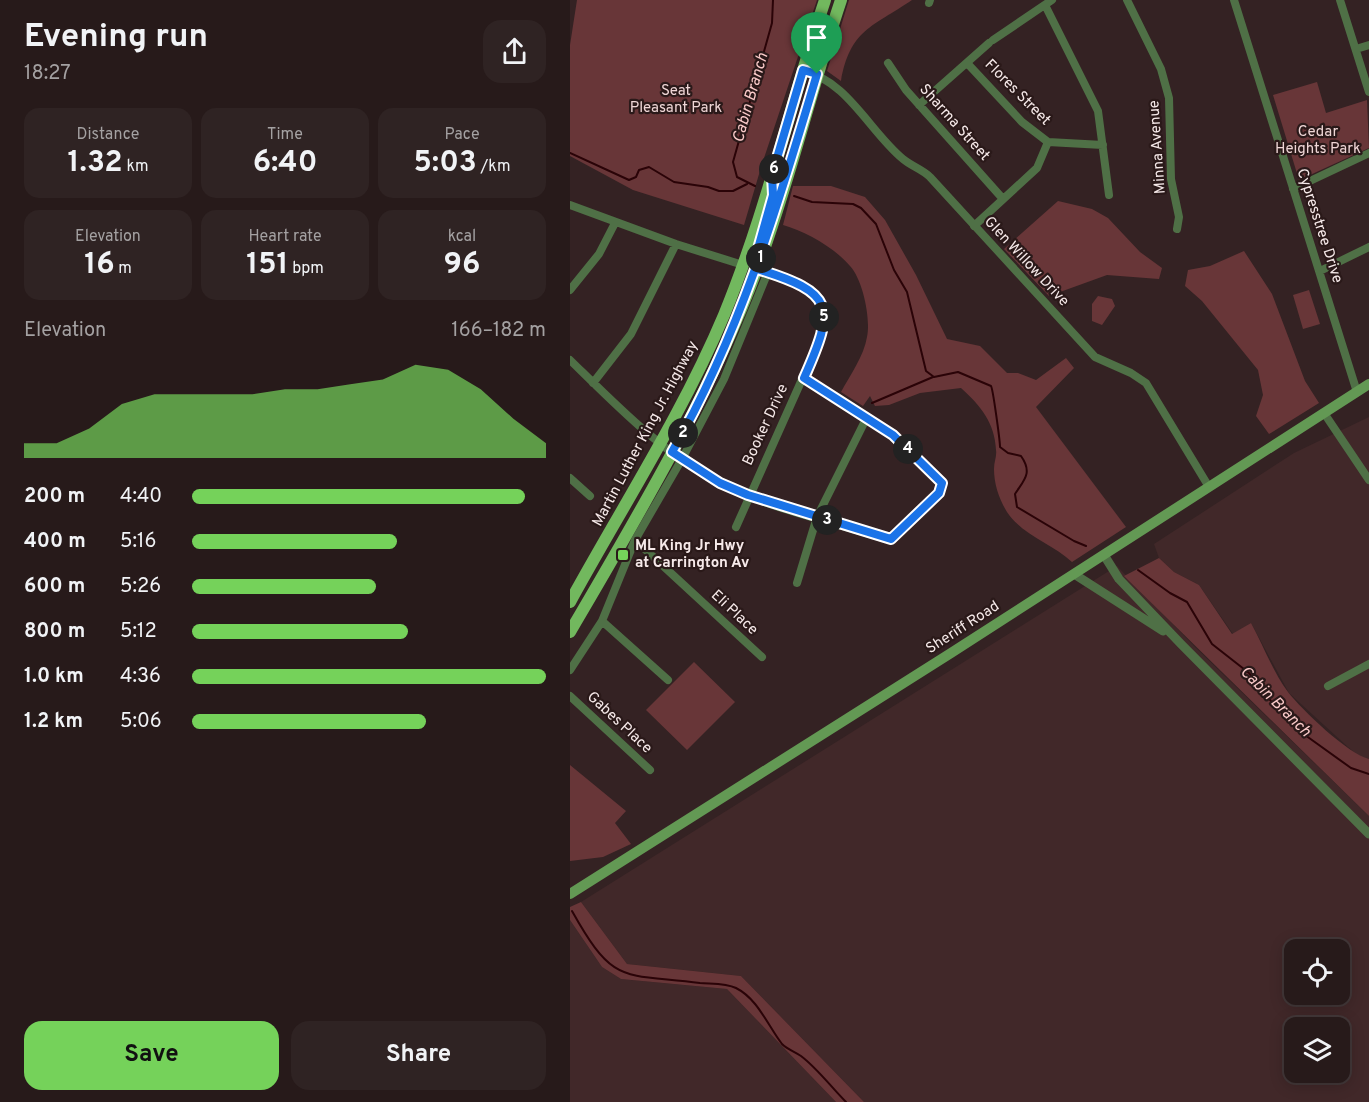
<!DOCTYPE html>
<meta charset="utf-8">
<style>
body{margin:0;font-family:Overpass,sans-serif;background:#2f2323;color:#f1f3f6;height:100vh;display:flex;flex-direction:column;font-size:22px;white-space:nowrap}
*{box-sizing:border-box;margin:0}
p{font-size:20px;color:#a4a1a2}
.icon{flex:none;width:33px;height:33px;fill:none;stroke:currentColor;stroke-width:2;stroke-linecap:round;stroke-linejoin:round}
.map{position:relative;flex:1;overflow:hidden}
.panel{display:flex;flex-direction:column;background:#271a1a;width:570px}
.panel>*{flex:none}
.tools{position:absolute;left:714px;top:939px;display:grid;gap:12px}
.tools a{display:grid;place-items:center;width:66px;height:66px;border-radius:12px;background:#271a1a;box-shadow:0 3px 15px #0003,0 0 0 2px #433839;font-size:30px}
.pin{position:absolute;display:grid;place-items:center;width:51px;height:51px;color:#fff;margin:-62px -26px;border-radius:50% 50% 50% 0;rotate:-45deg;box-shadow:0 0 6px #0007}
.pin .icon{rotate:45deg}
.km{position:absolute;width:30px;height:30px;margin:-15px;border-radius:50%;background:#222;color:#fff;font-size:16px;line-height:30px;text-align:center}
.round{display:grid;place-items:center;flex:none;width:63px;height:63px;border-radius:18px;background:#2f2323}
.headline{display:flex;align-items:center;justify-content:space-between;height:102px;padding:0 24px}
h1{font-size:33px;font-weight:700;line-height:45px}
.stats{display:grid;grid-template-columns:repeat(3,1fr);gap:9px;height:102px;padding:6px 24px}
.stats div{display:grid;align-content:center;border-radius:15px;background:#2f2323;text-align:center}
.stats b{font-size:30px;font-weight:700}
.stats small{font-size:16px;font-weight:400}
.stats p{font-size:16px}
.chart{height:168px;padding:12px 24px}
.chart p{display:flex;justify-content:space-between}
.chart svg{width:100%;height:108px;margin-top:6px;fill:#75d25a;opacity:.7}
.action{display:flex;gap:12px;margin-top:auto;padding:12px 24px}
.action a{flex:1;height:69px;border-radius:18px;background:#75d25a;color:#111;font-size:24px;font-weight:700;line-height:69px;text-align:center}
.action a+a{background:#2f2323;color:#f1f3f6}
ul{padding:0 24px;list-style:none;font-size:20px}
li{display:grid;grid-template-columns:96px 72px 1fr;align-items:center;height:45px}
li i{height:15px;border-radius:8px;background:#75d25a}
main{display:flex;flex:1;min-height:0}
.map>svg:first-child{display:block}
.built{fill:#412829;fill-rule:evenodd}
.green{fill:#683638}
.lines{fill:none;stroke-linecap:round;stroke-linejoin:round}
.stream{stroke:#2a0307;stroke-width:2}
.minor{stroke:#4f7046;stroke-width:8}
.tertiary{stroke:#4f7046;stroke-width:9}
.secondary{stroke:#639954;stroke-width:10}
.primary{stroke:#72b85e;stroke-width:12}
.route-casing{stroke:#fff;stroke-width:12}
.route{stroke:#1a73e8;stroke-width:8}
.poi-dot{fill:#75d25a;stroke:#2a1919;stroke-width:2}
.labels{text-anchor:middle;dominant-baseline:central;stroke-width:4.5;stroke-linejoin:round;paint-order:stroke}
.park-label{font-size:15px;fill:#efd6d6;stroke:#2a1919}
.street-label{font-size:15px;fill:#f6e9e9;stroke:#2a1919}
.poi-label{font-size:15px;font-weight:bold;fill:#f6e9e9;stroke:#2a1919;text-anchor:start}
.water-label{font-size:16px;font-style:italic;fill:#fbcbca;stroke:#2a1919}
</style>
<main>
<section class="panel">
<div class="headline"><div><h1>Evening run</h1><p>18:27</p></div><a class="round"><svg class="icon" aria-label="share" viewBox="0 0 24 24"><path d="M12 15V3M7 8l5-5 5 5M5 13v7h14v-7"/></svg></a></div>
<div class="stats">
<div><p>Distance</p><b>1.32<small> km</small></b></div>
<div><p>Time</p><b>6:40</b></div>
<div><p>Pace</p><b>5:03<small> /km</small></b></div>
</div>
<div class="stats">
<div><p>Elevation</p><b>16<small> m</small></b></div>
<div><p>Heart rate</p><b>151<small> bpm</small></b></div>
<div><p>kcal</p><b>96</b></div>
</div>
<div class="chart"><p><span>Elevation</span>166–182 m</p>
<svg viewBox="0 0 160 44" preserveAspectRatio="none"><path d="M0 44V38L10 38L20 32L30 22L40 18L50 18L60 18L70 18L80 16L90 16L100 14L110 12L120 6L130 8L140 16L150 28L160 38V44z"/></svg>
</div>
<ul>
<li><b>200 m</b>4:40<i style="width:94%"></i></li>
<li><b>400 m</b>5:16<i style="width:58%"></i></li>
<li><b>600 m</b>5:26<i style="width:52%"></i></li>
<li><b>800 m</b>5:12<i style="width:61%"></i></li>
<li><b>1.0 km</b>4:36<i style="width:100%"></i></li>
<li><b>1.2 km</b>5:06<i style="width:66%"></i></li>
</ul>
<div class="action"><a>Save</a><a>Share</a></div>
</section>
<div class="map">
<svg width="799" height="1102" viewBox="0 0 799 1102">
<rect width="100%" height="100%" fill="#342223"/>
<path class="built" d="M799,417V759L790,757L778,747L719,693L681,623L663,634L629,585L604,572L589,558L584,544L724,453Z
M547,566L624,646L799,816V1102H294L171,976L57,964L11,902ZM724,950H770V994H724ZM724,1028H770V1072H724Z
M0,920L32,967L51,979L157,989L266,1102H0Z"/>
<path class="green" d="M7,0H247L192,164L174,225L63,190L0,156V45Z
M279,0H342C302,27 280,30 271,81L257,71Z
M747,82L756,113L797,100L799,148L729,180L703,95Z
M223,186H261L295,197L315,220L346,275L377,339L410,346L437,373H448L466,380L496,358L504,368L466,407L556,527L502,562C483,544 453,536 437,512C429,499 424,484 424,469C424,462 427,456 426,450C425,423 410,405 391,388L350,393L319,405L305,406L300,396L293,406L271,392C280,375 294,356 297,337C301,319 293,280 280,266C265,248 235,231 213,225Z
M488,201L522,209L538,218L570,252L592,268L589,279L537,275L479,296L434,249Z
M674,251L702,294L735,381L749,403L699,434L686,416L693,395L688,370L632,301L615,286L618,270L640,266Z
M739,290L750,324L733,329L723,295Z
M528,296L542,299L545,306L532,325L522,321V304Z
M589,558L604,572L629,585L662,634L681,623C693,645 703,672 718,692C732,710 778,754 799,759V816L554,576Z
M124,662L165,702L117,750L76,710Z
M0,765L56,811L45,823L61,844L33,857L0,861Z
M11,902L57,964L171,976L294,1102H266L157,989L51,979L32,967L0,920V907Z"/>
<g class="lines">
<path class="stream" d="M0,153L59,180L66,177L69,170L79,167L104,182L138,187L149,191H163L177,184
M185,186L167,177L163,162L202,23L203,0
M224,196L242,202L283,204L291,208L306,224L324,270L337,292L356,371L364,377L388,372L421,386C423,389 430,441 430,447L438,453L451,456C463,473 454,480 445,494L447,507L504,541L516,546
M302,403L363,377
M568,570L600,593L617,602L642,644L679,673L704,705L735,735L781,768L799,774
M2,911C44,986 52,973 130,983C141,984 156,983 166,988C188,999 198,1026 212,1044C217,1049 225,1052 231,1056C248,1069 261,1087 276,1102"/>
<path class="minor" d="M557,0L591,69L599,98L601,179L609,217L607,229
M664,0L787,392
M770,0L799,92
M359,3L360,0
M475,5L528,111L539,195
M423,40L482,0
M786,49L799,45
M318,63L336,90L433,199
M397,63L452,122L478,142L533,145
M233,71C277,80 300,132 333,159C341,166 352,169 360,177L525,357L561,373L576,383L639,487
M349,105L419,43
M723,189L799,153
M0,205L106,244L173,265
M404,226L467,168L478,142
M750,271L799,247
M0,290L29,254L45,223
M0,360C47,406 93,454 152,484C201,509 263,522 316,539L323,538L369,493L372,488V483L323,435L234,378
M23,383L61,334L106,244
M754,413L799,480
M0,478L20,496
M166,527L255,328C256,289 225,280 194,271
M65,540L192,657
M227,583L247,517L297,417
M32,621L98,680
M0,670L32,621L65,540L112,459L154,379L198,272
M758,686L799,664
M0,696L80,770"/>
<path class="tertiary" d="M534,555L549,579L611,644L799,834
M504,574L593,631"/>
<path class="secondary" d="M0,894L381,653L799,384"/>
<path class="primary" d="M0,602C52,507 112,415 154,315C196,213 220,105 255,0
M0,632C69,514 139,397 187,269C220,181 241,89 271,0"/>
</g>
<g class="lines">
<defs>
<path id="route" d="M247,74C208,205 171,332 102,452L150,483L178,495L321,539L369,493L372,483L323,435L234,378C266,306 265,293 187,269L184,263L203,195L202,175L233,70L247,74"/>
</defs>
<use href="#route" class="route-casing"/>
<use href="#route" class="route"/>
</g>
<rect class="poi-dot" x="47" y="549" width="12" height="12" rx="3"/>
<g class="labels">
<g class="park-label">
<text x="106" y="91">Seat<tspan x="106" dy="17">Pleasant Park</tspan></text>
<text x="748" y="132">Cedar<tspan x="748" dy="17">Heights Park</tspan></text>
</g>
<g class="street-label">
<text transform="translate(447 93) rotate(45)">Flores Street</text>
<text transform="translate(384 123) rotate(48)">Sharma Street</text>
<text transform="translate(588 147) rotate(-94)">Minna Avenue</text>
<text transform="translate(749 226) rotate(72)">Cypresstree Drive</text>
<text transform="translate(456 262) rotate(47)">Glen Willow Drive</text>
<text transform="translate(196 425) rotate(-65)">Booker Drive</text>
<text transform="translate(76 434) rotate(-62)">Martin Luther King Jr. Highway</text>
<text transform="translate(164 613) rotate(43)">Eli Place</text>
<text transform="translate(393 628) rotate(-33)">Sheriff Road</text>
<text transform="translate(49 723) rotate(43)">Gabes Place</text>
</g>
<g class="poi-label">
<text x="65" y="546">ML King Jr Hwy<tspan x="65" dy="17">at Carrington Av</tspan></text>
</g>
<g class="water-label">
<text transform="translate(181 98) rotate(-74)">Cabin Branch</text>
<text transform="translate(705 702) rotate(45)">Cabin Branch</text>
</g>
</g>
</svg>
<div class="tools">
<a><svg class="icon" aria-label="locate" viewBox="0 0 24 24"><circle cx="12" cy="12" r="6"/><path d="M12 2v4M12 18v4M2 12h4M18 12h4"/></svg></a>
<a><svg class="icon" aria-label="layers" viewBox="0 0 24 24"><path d="M12 4l9 5-9 5-9-5zM3 14l9 5 9-5"/></svg></a>
</div>
<div class="pin" style="left:247px;top:74px;background:#1e9e55"><svg class="icon" aria-label="arrive" viewBox="0 0 24 24"><path d="M6 21V4h12l-3 4 3 4H6"/></svg></div>
<b class="km" style="left:191px;top:258px">1</b>
<b class="km" style="left:113px;top:433px">2</b>
<b class="km" style="left:257px;top:520px">3</b>
<b class="km" style="left:338px;top:449px">4</b>
<b class="km" style="left:254px;top:317px">5</b>
<b class="km" style="left:204px;top:169px">6</b>
</div>
</main>
